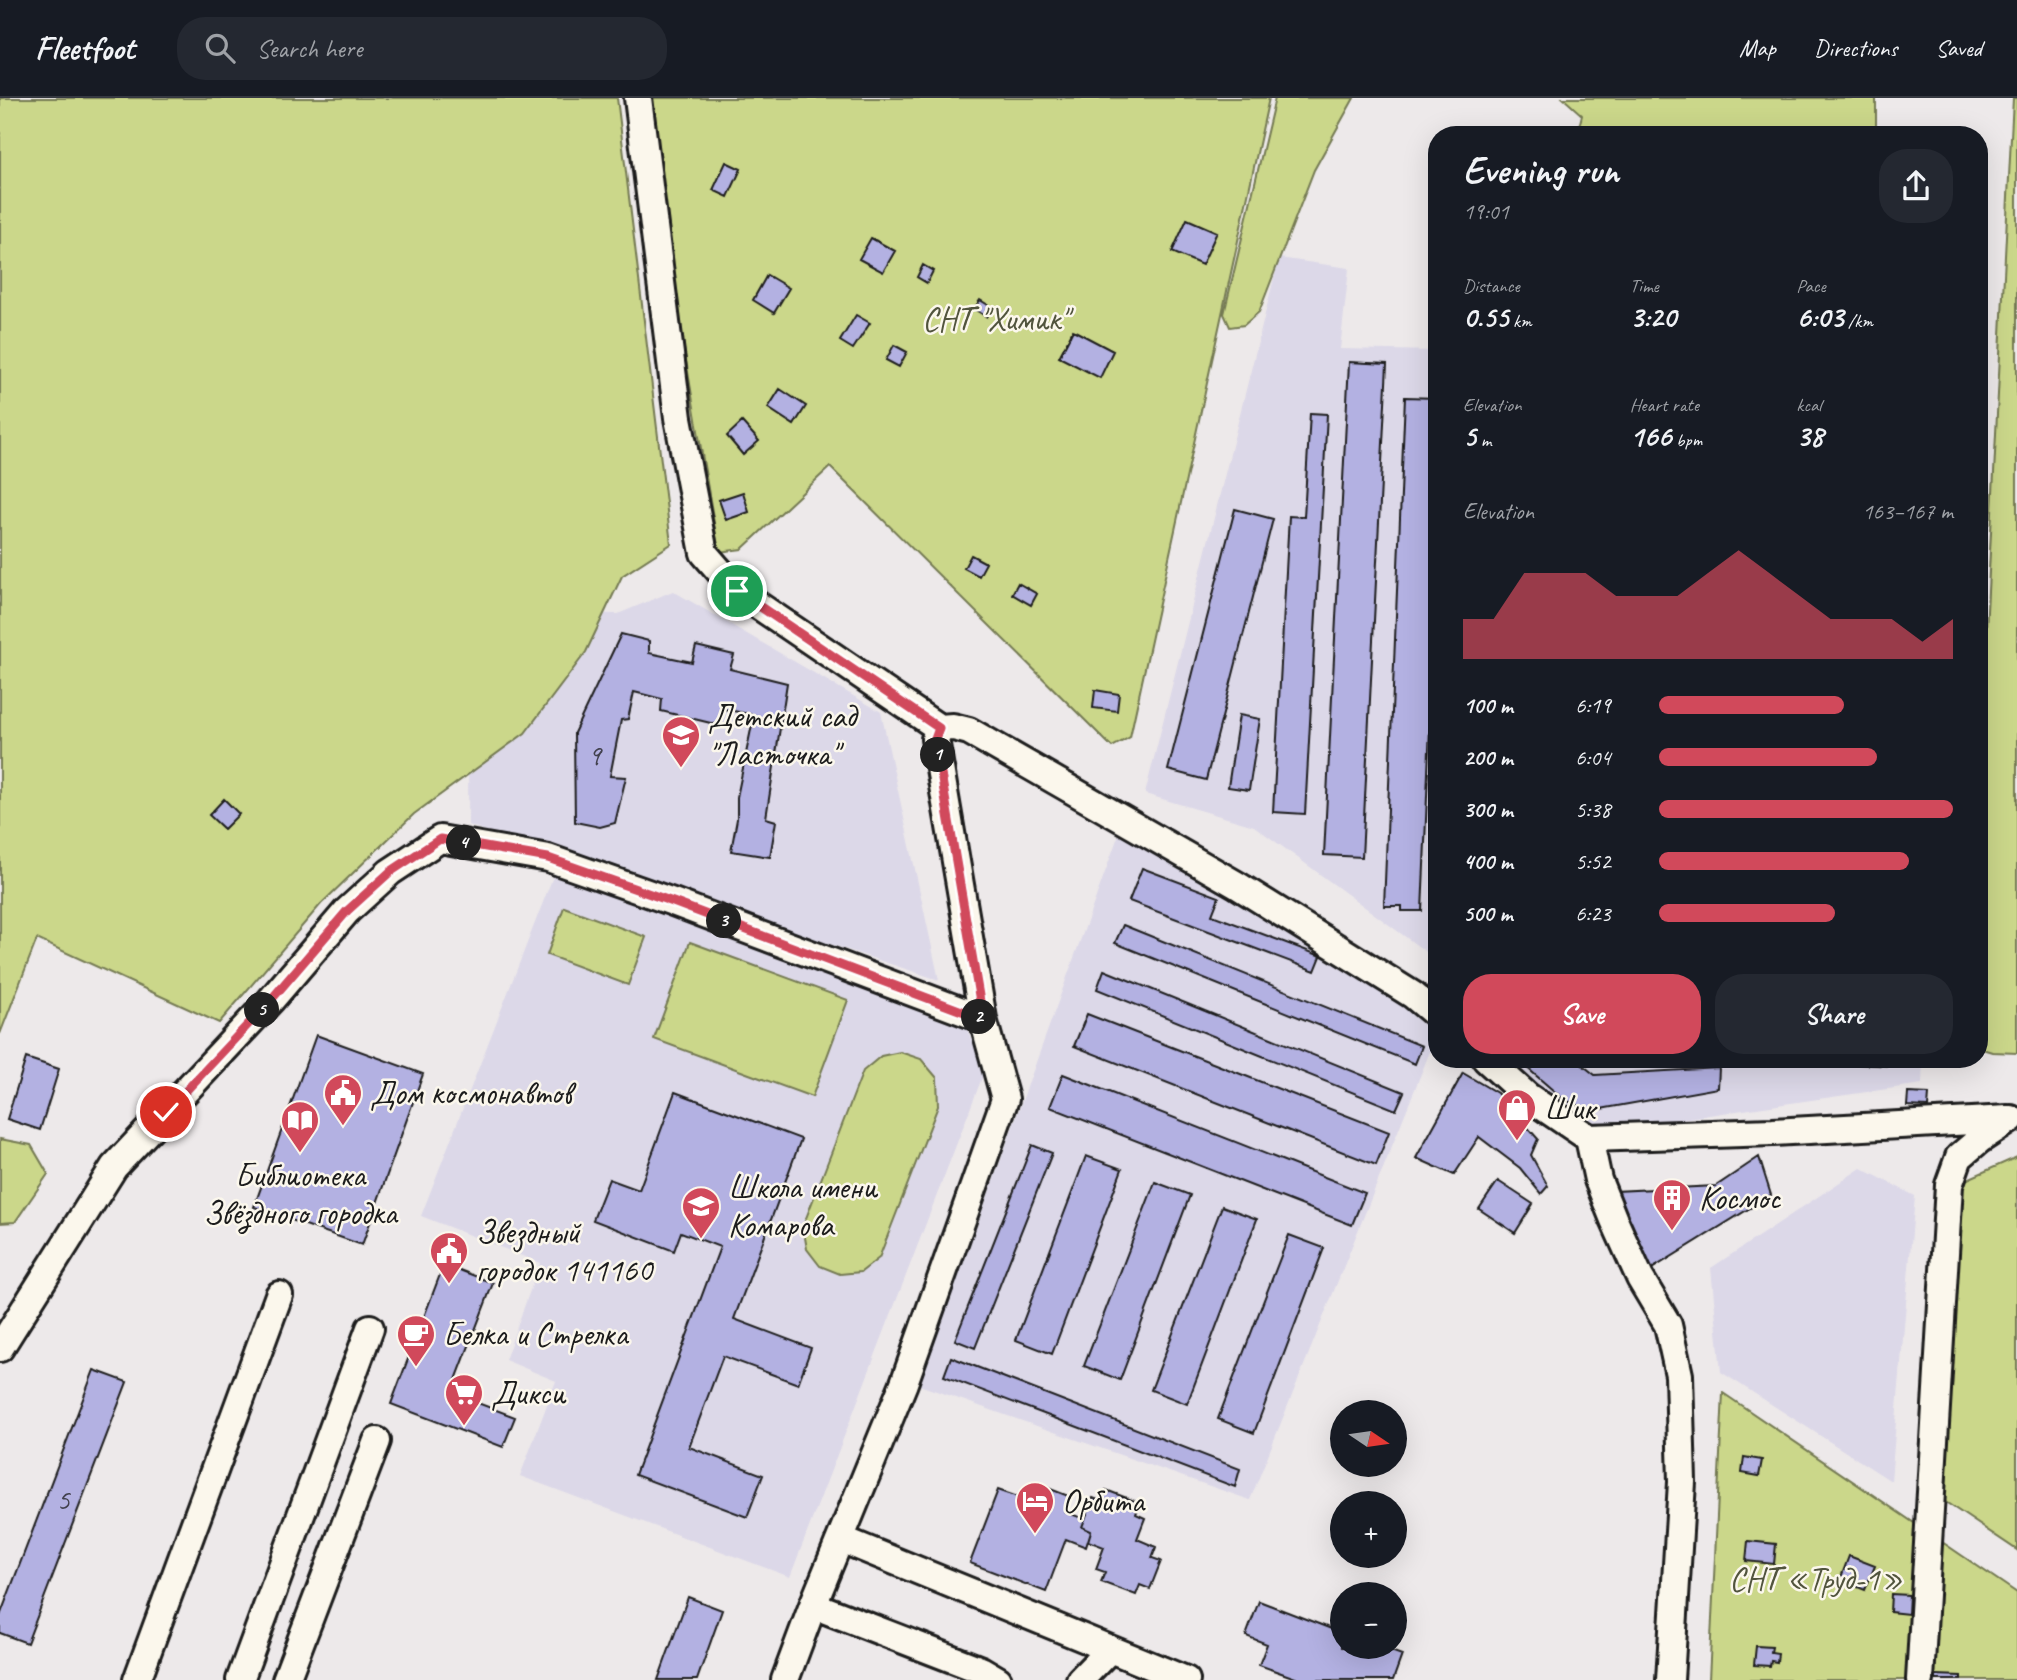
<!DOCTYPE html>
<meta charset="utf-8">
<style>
body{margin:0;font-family:Caveat,sans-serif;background:#242831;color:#f1f3f6;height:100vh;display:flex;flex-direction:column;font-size:26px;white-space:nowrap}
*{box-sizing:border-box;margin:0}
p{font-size:23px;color:#9ea1a6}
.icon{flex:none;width:38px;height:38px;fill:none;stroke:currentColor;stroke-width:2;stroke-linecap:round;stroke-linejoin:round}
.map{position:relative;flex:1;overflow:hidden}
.drawer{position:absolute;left:1428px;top:28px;width:560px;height:942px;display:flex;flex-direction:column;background:#171b24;border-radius:28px;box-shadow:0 7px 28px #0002}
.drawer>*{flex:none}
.needle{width:46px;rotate:103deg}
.tools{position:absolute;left:1330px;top:1302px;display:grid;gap:14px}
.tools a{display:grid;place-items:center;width:77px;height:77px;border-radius:50%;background:#171b24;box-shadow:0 7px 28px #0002;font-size:35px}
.pin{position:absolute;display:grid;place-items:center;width:60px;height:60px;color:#fff;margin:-30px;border:4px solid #fff;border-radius:50%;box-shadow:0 2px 7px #0007}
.km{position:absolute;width:35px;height:35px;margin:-18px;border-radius:50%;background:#222;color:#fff;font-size:19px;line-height:35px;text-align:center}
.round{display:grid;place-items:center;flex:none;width:74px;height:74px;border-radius:28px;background:#242831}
.summary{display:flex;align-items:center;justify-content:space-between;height:119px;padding:0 35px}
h1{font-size:38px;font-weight:600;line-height:52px}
.stats{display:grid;grid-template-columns:repeat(3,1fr);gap:10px;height:119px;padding:7px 35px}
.stats div{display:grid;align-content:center}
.stats b{font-size:30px;font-weight:600}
.stats small{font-size:19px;font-weight:400}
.stats p{font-size:19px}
.chart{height:196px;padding:14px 35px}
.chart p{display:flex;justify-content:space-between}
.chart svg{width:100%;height:126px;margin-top:7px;fill:#d1495b;opacity:.7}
.primary-button{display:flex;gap:14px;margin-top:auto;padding:14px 35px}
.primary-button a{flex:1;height:80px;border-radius:28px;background:#d1495b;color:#fff;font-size:28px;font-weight:600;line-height:80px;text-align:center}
.primary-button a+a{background:#242831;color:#f1f3f6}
ul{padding:0 35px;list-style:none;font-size:23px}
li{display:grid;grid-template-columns:112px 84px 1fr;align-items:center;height:52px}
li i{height:18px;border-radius:9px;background:#d1495b}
header{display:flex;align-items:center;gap:42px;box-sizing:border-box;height:98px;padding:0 35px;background:#171b24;border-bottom:2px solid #363941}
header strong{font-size:33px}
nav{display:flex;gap:38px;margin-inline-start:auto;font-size:24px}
.search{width:490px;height:63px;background:#242831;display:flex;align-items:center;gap:18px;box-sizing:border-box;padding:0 24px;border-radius:28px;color:#9ea1a6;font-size:26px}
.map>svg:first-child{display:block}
.built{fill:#dcd8e8}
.green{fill:#cbd78a;stroke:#747a53;stroke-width:2}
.building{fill:#b3b1e2;stroke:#1c1c1c;stroke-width:2}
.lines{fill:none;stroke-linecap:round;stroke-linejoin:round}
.minor-casing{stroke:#1c1c1c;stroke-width:32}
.minor{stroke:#fbf7ec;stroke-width:26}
.route-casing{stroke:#fff;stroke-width:14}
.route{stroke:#d1495b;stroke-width:9}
.labels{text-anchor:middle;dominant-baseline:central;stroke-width:5;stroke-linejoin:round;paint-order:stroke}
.number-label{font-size:30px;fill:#42414e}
.park-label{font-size:33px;fill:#51543d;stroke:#fbf7ec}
.poi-label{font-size:33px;fill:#1c1c1c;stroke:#fbf7ec;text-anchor:start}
</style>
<header>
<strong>Fleetfoot</strong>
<div class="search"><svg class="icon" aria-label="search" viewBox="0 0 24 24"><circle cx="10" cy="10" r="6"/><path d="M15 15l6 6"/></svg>Search here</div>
<nav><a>Map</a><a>Directions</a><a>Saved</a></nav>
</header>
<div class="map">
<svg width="2017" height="1582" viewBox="0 0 2017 1582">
<rect width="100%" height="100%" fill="#ede9ea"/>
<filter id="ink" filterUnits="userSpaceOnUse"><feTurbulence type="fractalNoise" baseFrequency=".0143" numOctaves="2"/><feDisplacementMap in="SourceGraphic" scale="14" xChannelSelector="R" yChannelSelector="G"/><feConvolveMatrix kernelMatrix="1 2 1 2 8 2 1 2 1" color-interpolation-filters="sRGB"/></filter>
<g filter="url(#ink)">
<path class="built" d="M1279,160L1349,170L1340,251L1437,253V862L1254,728L1145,696Z
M673,493L881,614L939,882L468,727L469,513L618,516Z
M1120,733L1408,906L1437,932V936L1250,1402L919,1287Z
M554,776L966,929L985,972L790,1479L520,1378L556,1283L505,1262L540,1165L421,1118Z
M1505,961H1923L1922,986L1647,1026L1607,1029L1572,1018Z
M1861,1070L1915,1098L1891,1383L1721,1274L1711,1170Z"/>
<path class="green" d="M0,0H617L671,446L622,478L586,554L525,635L414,716L321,806L219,925L37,841L0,936Z
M649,0H1269L1130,639L1112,649L830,369L742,451L719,454C693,303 665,152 649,0Z
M1275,0H1354L1314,72L1259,214L1244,227L1230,229L1224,216Z
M1563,0H1876V37H1577L1582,17Z
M2013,0H2017V955L1992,954L1979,950V671Z
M564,809L646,839L628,887L547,857Z
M690,844L848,902L812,999L654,941Z
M900,954L921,961L937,980L938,1008L879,1160L861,1174L840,1176L820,1168L807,1151L803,1128L863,973L881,958Z
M0,1041L31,1047L48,1076L15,1124L0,1125Z
M2017,1059V1452L1944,1403L1961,1084Z
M1723,1295L2017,1495V1582H1709Z"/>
<path class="building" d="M726,64L741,71L728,99L713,92Z
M1187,121L1217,134L1202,167L1172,154Z
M871,140L895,153L883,174L859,161Z
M923,167L933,173L927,185L917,179Z
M767,177L789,190L774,215L753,202Z
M980,202L993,210L987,219L974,211Z
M856,217L870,225L853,251L840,243Z
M1073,232L1113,253L1100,280L1059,259Z
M894,247L907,254L899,269L886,262Z
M1349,264L1387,266L1362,759L1324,757Z
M780,291L806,308L794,327L768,310Z
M1405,299L1437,300V468L1422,813H1402V808H1384Z
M1310,315L1327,316L1305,716L1273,714L1289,418L1304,419Z
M742,324L759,343L743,357L727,338Z
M743,394L749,414L726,422L719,402Z
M1235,411L1273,421L1206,682L1168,672Z
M971,457L986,465L979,478L964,470Z
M1018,485L1037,496L1031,507L1012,496Z
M621,536L649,543V555L692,564L696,548L734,557L730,571L787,585L766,720L776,723L770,759L731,753L737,721V699L754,617L723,611L719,627L661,613L662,601L634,594L628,621L621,622L610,678L626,679L615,725L600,729L575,724L574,635Z
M1095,592L1119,596L1117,613L1093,610Z
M1239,617L1260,621L1249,692L1228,689Z
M224,701L239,716L224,731L209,717Z
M1142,770L1219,799L1212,817L1321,858L1315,873L1129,803Z
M1123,827L1422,948L1415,966L1115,845Z
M1104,872L1404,994L1396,1012L1097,891Z
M1087,916L1389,1034L1376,1067L1074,948Z
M316,937L423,976L362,1147L254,1109Z
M26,960L59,971L40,1032L7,1021Z
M1517,961H1575L1595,977L1719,970L1718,990L1595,1012L1579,1008L1563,1001Z
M1802,961H1840V963Z
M1858,961H1897L1896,968L1858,966Z
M1463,975L1497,995L1538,1041L1531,1057L1548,1088L1541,1096L1520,1070L1479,1039L1454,1077L1416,1060Z
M1063,976L1365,1095L1352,1127L1050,1009Z
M675,994L801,1041L734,1221L811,1250L798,1286L723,1258L689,1349L763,1377L747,1419L635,1377L720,1149L681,1134L674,1153L593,1122L609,1081L639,1092Z
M1908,995L1929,996L1928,1009L1907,1008Z
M1032,1047L1052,1055L975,1250L955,1242Z
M1086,1058L1122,1071L1052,1256L1016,1242Z
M1759,1059L1771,1097L1650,1172L1615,1093L1716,1088Z
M1498,1083L1533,1106L1515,1135L1479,1111Z
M1155,1084L1190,1097L1120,1282L1084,1268Z
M1222,1108L1257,1121L1187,1306L1151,1292Z
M1289,1137L1324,1150L1254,1335L1218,1321Z
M444,1166L493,1185L451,1295L515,1319L503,1349L391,1306Z
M951,1259L1240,1371L1235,1389L944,1278Z
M94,1272L127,1284L27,1545L0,1535V1518Z
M1744,1359L1762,1362L1759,1378L1742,1375Z
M1035,1385L1071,1399L1065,1414L1085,1421L1082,1429L1091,1433L1086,1449L1066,1441L1046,1494L970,1465L998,1392L1029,1403Z
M1106,1392L1140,1405L1136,1416L1145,1420L1137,1441L1156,1449L1152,1460L1161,1463L1150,1491L1140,1487L1136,1497L1101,1484L1105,1474L1096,1471L1104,1449L1088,1443L1091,1433L1082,1429L1093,1400L1101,1403Z
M1748,1443L1776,1446L1774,1466L1746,1463Z
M1849,1458L1875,1468L1865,1492L1840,1482Z
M1891,1496L1909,1497L1908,1516L1890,1514Z
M688,1499L722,1512L697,1582H658Z
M1259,1503L1342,1535V1549H1380L1402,1557L1393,1582H1301L1259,1567L1267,1546L1246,1538Z
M1756,1548L1772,1549L1771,1554L1778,1555L1777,1564L1771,1563L1770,1568L1754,1567Z
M1936,1577L1961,1578V1582H1936Z"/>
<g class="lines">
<defs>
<path id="minor" d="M638,0L678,320L704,455L737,493L939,630L953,629L969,633L1237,787L1413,897L1437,917
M1486,961L1527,998L1589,1040L1773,1034L2008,1021
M1589,1040L1598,1082L1614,1122L1640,1180L1668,1227L1679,1277L1682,1384L1670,1582
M0,1250L114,1069L270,903L347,813L390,774L440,741L548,760L673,804L983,921
M841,1441L1186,1582
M813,1507L981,1572L998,1582
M137,1582L279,1197
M240,1582L370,1230
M286,1582L377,1343
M785,1582L813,1507L904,1285L1005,1001L983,921L935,641L939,630
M1080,1582L1110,1551
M1920,1582L1949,1087L1959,1059L1979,1042L2011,1021"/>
</defs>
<use href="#minor" class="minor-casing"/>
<use href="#minor" class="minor"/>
</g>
</g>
<g class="lines" filter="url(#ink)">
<defs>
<path id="route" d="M166,1014L270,903L347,813L390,774L440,741L548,760L673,804L983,921L935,641L939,630L737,493"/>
</defs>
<use href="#route" class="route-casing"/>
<use href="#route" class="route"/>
</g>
<defs>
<symbol id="school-pin" viewBox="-11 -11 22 30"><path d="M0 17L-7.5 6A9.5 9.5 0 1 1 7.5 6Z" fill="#d1495b" stroke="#fbf7ec"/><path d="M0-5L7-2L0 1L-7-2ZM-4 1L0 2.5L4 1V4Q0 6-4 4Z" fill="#fff"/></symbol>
<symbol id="civic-pin" viewBox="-11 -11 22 30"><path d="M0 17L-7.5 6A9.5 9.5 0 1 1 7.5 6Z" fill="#d1495b" stroke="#fbf7ec"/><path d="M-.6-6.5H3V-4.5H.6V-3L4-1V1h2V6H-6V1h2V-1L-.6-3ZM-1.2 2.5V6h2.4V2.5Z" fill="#fff"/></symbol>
<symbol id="shop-pin" viewBox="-11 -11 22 30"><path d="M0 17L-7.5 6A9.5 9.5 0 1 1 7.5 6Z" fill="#d1495b" stroke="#fbf7ec"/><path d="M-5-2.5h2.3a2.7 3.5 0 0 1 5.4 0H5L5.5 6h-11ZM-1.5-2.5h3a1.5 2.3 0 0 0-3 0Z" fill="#fff"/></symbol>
<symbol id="library-pin" viewBox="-11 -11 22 30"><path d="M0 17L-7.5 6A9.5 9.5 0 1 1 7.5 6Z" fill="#d1495b" stroke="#fbf7ec"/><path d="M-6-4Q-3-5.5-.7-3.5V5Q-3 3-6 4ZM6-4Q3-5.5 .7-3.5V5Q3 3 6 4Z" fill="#fff"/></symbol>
<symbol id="building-pin" viewBox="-11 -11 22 30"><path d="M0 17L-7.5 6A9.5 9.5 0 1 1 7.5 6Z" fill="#d1495b" stroke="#fbf7ec"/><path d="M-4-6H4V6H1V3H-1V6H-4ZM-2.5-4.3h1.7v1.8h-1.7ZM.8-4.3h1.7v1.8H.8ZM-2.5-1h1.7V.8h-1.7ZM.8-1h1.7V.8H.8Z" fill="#fff"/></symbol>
<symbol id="cafe-pin" viewBox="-11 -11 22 30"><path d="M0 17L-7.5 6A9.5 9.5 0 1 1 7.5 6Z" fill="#d1495b" stroke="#fbf7ec"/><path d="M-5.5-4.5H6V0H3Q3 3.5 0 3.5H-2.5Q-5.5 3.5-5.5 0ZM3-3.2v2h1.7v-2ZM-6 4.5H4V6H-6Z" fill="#fff"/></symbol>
<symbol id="supermarket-pin" viewBox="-11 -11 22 30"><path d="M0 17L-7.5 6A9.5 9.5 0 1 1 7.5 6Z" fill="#d1495b" stroke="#fbf7ec"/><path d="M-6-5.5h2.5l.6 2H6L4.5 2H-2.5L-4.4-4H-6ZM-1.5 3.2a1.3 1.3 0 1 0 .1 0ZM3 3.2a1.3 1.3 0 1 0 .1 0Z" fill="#fff"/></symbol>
<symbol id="hotel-pin" viewBox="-11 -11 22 30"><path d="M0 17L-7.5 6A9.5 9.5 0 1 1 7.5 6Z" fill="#d1495b" stroke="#fbf7ec"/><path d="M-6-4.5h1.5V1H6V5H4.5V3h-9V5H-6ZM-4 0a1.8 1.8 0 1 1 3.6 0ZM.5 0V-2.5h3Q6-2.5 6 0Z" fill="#fff"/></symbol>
</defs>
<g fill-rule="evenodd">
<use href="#school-pin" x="659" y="615" width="44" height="60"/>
<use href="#civic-pin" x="321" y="973" width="44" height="60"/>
<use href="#shop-pin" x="1495" y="988" width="44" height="60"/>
<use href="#library-pin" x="278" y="1000" width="44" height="60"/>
<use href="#building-pin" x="1650" y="1078" width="44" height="60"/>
<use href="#school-pin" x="679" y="1086" width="44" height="60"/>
<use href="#civic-pin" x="427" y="1131" width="44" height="60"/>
<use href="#cafe-pin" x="394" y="1214" width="44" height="60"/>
<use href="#supermarket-pin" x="442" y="1273" width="44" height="60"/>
<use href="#hotel-pin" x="1013" y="1381" width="44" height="60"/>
</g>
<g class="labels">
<g class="number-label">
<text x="594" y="657">9</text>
<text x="63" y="1401">5</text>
</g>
<g class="park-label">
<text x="995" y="221">СНТ "Химик"</text>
<text x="1816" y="1481">СНТ «Труд-1»</text>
</g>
<g class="poi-label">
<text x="708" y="618">Детский сад<tspan x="708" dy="38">"Ласточка"</tspan></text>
<text x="370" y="995">Дом космонавтов</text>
<text x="1544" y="1010">Шик</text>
<text x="300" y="1077" text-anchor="middle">Библиотека<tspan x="300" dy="38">Звёздного городка</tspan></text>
<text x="728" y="1089">Школа имени<tspan x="728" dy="38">Комарова</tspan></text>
<text x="1699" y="1100">Космос</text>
<text x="476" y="1134">Звездный<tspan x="476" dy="38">городок 141160</tspan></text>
<text x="443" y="1236">Белка и Стрелка</text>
<text x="491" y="1295">Дикси</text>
<text x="1062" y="1403">Орбита</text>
</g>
</g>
</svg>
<div class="tools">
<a><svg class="needle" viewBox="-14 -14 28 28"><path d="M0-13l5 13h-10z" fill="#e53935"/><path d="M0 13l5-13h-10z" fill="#9ea1a6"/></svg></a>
<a>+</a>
<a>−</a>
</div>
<div class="pin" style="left:737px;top:493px;background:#1e9e55"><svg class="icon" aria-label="arrive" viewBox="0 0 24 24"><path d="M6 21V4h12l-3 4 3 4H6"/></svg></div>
<div class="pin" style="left:166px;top:1014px;background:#d93025"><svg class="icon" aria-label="check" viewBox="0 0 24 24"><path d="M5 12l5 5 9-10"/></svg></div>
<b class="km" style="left:938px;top:657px">1</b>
<b class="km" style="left:979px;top:919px">2</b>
<b class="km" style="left:724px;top:823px">3</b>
<b class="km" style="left:464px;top:745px">4</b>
<b class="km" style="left:262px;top:912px">5</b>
<section class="drawer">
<div class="summary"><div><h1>Evening run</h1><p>19:01</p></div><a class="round"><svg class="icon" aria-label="share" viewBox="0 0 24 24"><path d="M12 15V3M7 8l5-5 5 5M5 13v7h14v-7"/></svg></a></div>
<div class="stats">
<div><p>Distance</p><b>0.55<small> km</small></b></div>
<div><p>Time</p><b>3:20</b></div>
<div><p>Pace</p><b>6:03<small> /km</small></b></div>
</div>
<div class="stats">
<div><p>Elevation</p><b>5<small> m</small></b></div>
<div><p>Heart rate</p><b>166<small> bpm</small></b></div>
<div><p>kcal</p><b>38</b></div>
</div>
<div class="chart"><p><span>Elevation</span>163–167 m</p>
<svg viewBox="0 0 160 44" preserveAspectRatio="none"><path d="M0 44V30L10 30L20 14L30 14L40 14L50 22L60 22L70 22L80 14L90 6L100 14L110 22L120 30L130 30L140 30L150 38L160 30V44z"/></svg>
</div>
<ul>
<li><b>100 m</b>6:19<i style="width:63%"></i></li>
<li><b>200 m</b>6:04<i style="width:74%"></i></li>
<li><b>300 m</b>5:38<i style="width:100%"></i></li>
<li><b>400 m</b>5:52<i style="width:85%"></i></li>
<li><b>500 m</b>6:23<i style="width:60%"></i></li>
</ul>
<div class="primary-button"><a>Save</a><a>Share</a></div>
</section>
</div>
